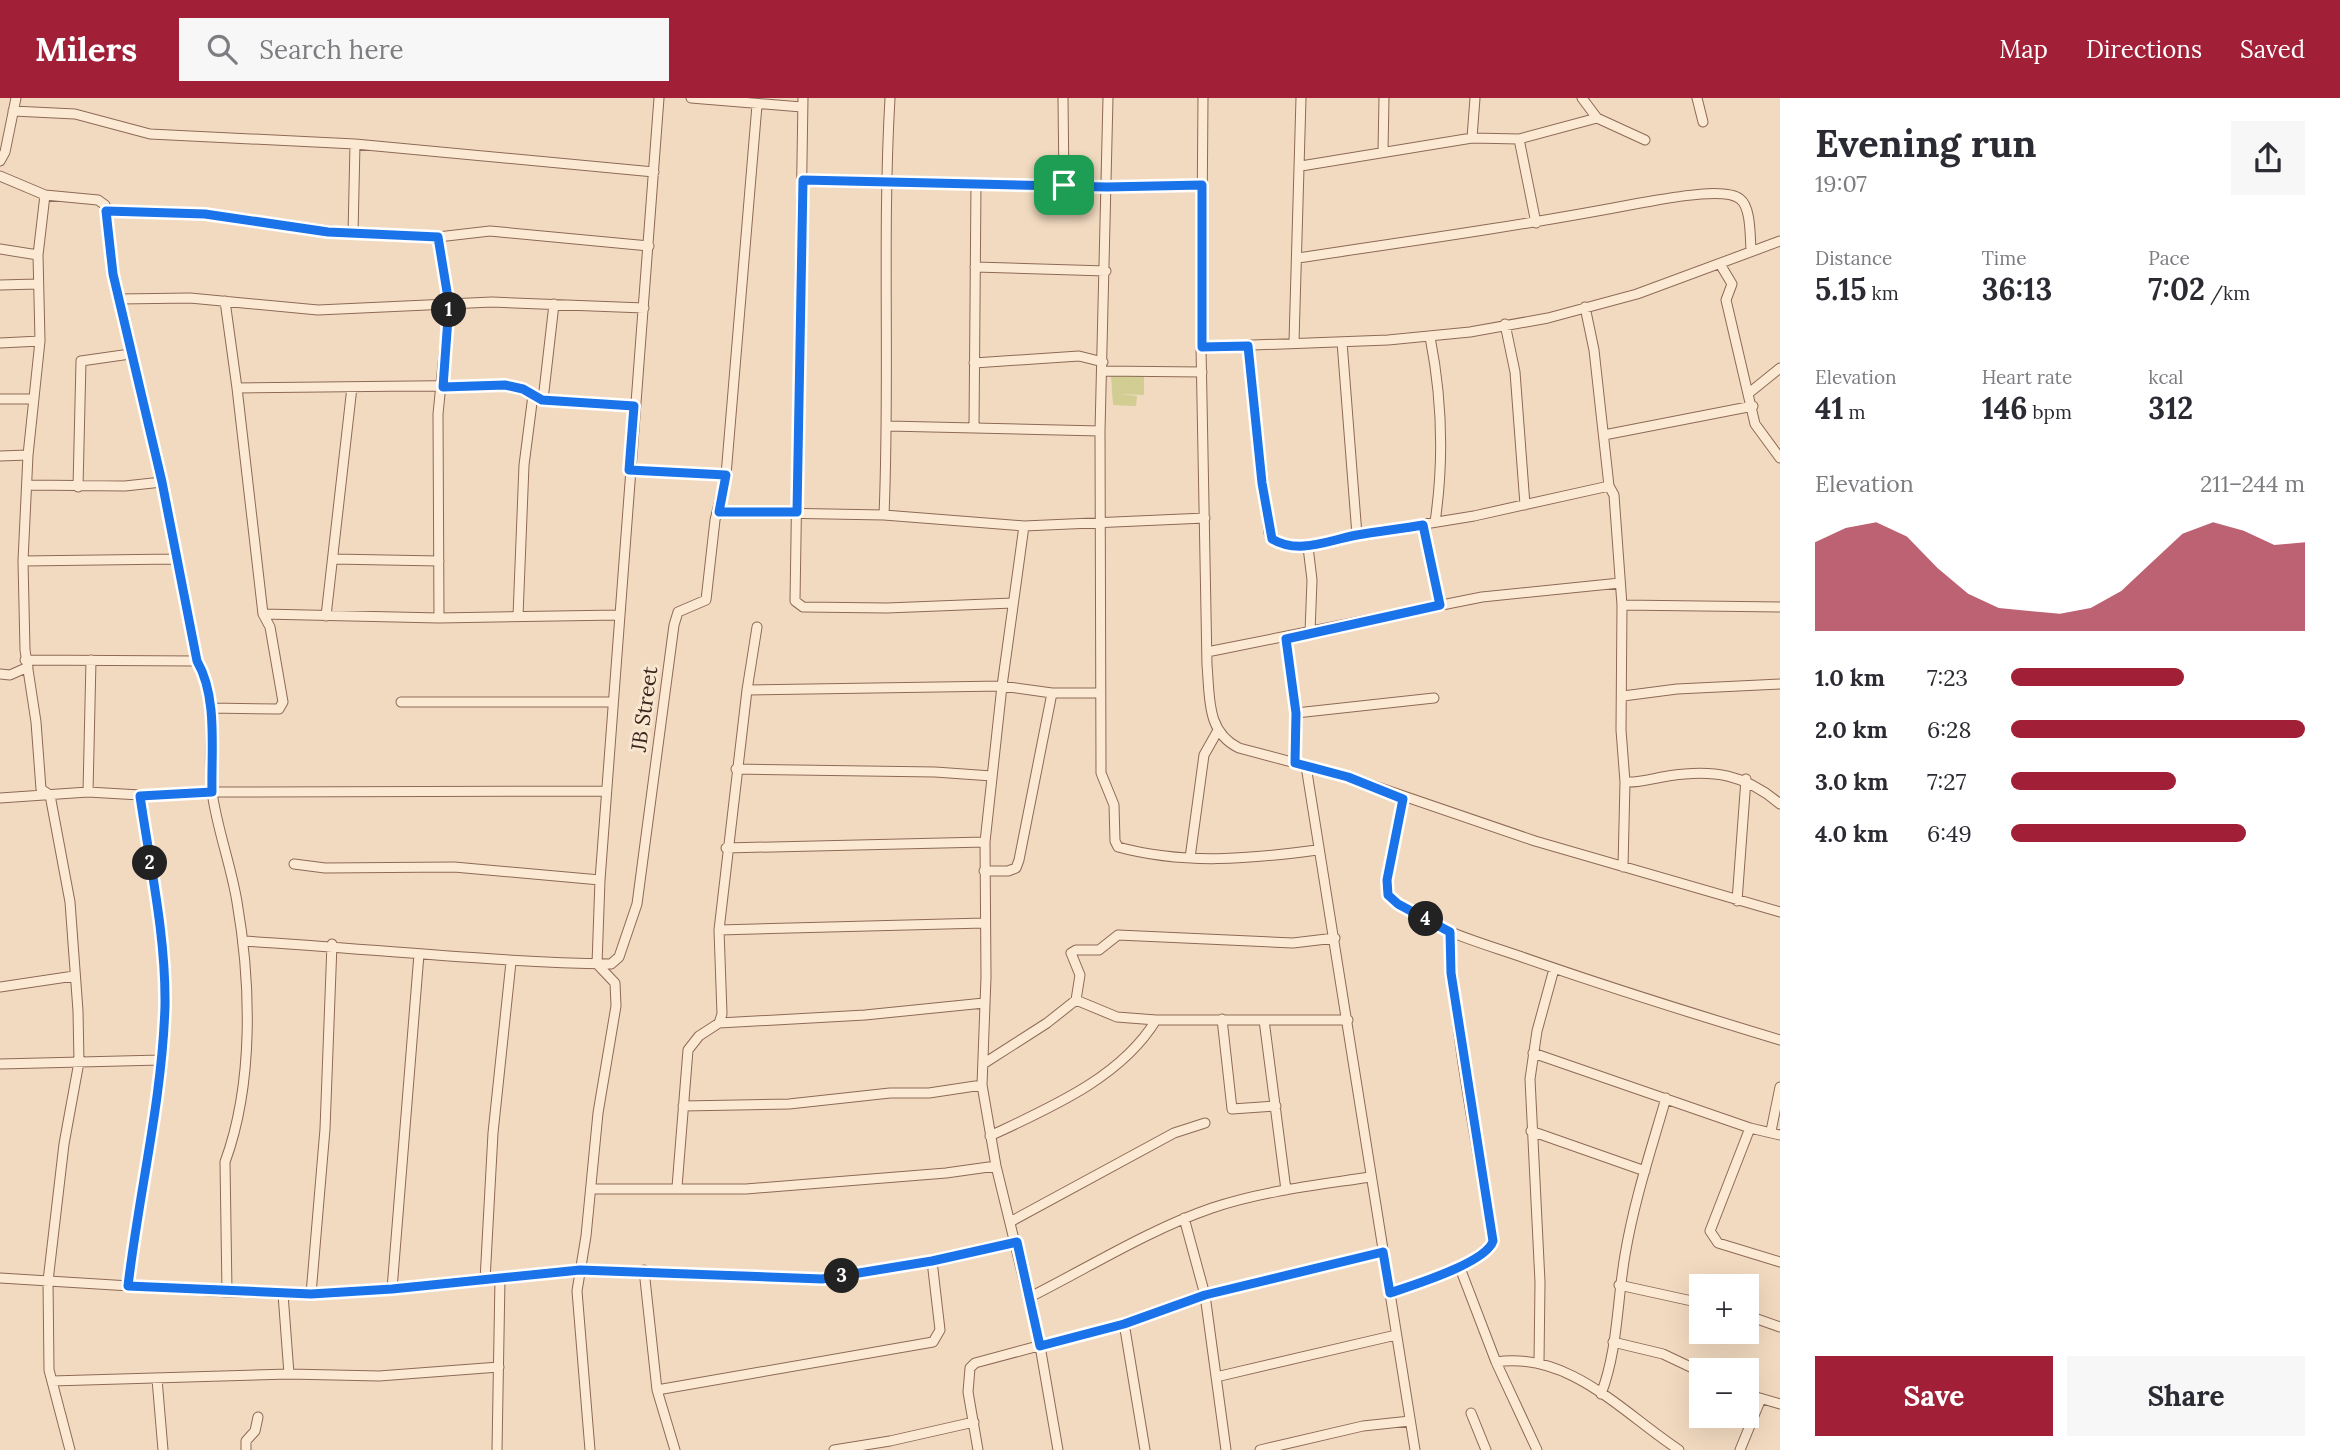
<!DOCTYPE html>
<meta charset="utf-8">
<style>
body{margin:0;font-family:Lora,serif;background:#f7f7f7;color:#2b2b33;height:100vh;display:flex;flex-direction:column;font-size:26px;white-space:nowrap}
*{box-sizing:border-box;margin:0}
p{font-size:23px;color:#7c7c81}
.icon{flex:none;width:38px;height:38px;fill:none;stroke:currentColor;stroke-width:2;stroke-linecap:round;stroke-linejoin:round}
.map{position:relative;flex:1;overflow:hidden}
.panel{display:flex;flex-direction:column;background:#fff;width:560px}
.panel>*{flex:none}
.fabs{position:absolute;left:1689px;top:1176px;display:grid;gap:14px}
.fabs a{display:grid;place-items:center;width:70px;height:70px;border-radius:0px;background:#fff;box-shadow:0 7px 28px #0002;font-size:35px}
.pin{position:absolute;display:grid;place-items:center;width:60px;height:60px;color:#fff;margin:-30px;border-radius:14px;box-shadow:0 4px 10px #0006}
.km{position:absolute;width:35px;height:35px;margin:-18px;border-radius:50%;background:#222;color:#fff;font-size:19px;line-height:35px;text-align:center}
.round{display:grid;place-items:center;flex:none;width:74px;height:74px;border-radius:0px;background:#f7f7f7}
.summary{display:flex;align-items:center;justify-content:space-between;height:119px;padding:0 35px}
h1{font-size:38px;font-weight:700;line-height:52px}
.figures{display:grid;grid-template-columns:repeat(3,1fr);gap:10px;height:119px;padding:7px 35px}
.figures div{display:grid;align-content:center}
.figures b{font-size:30px;font-weight:700}
.figures small{font-size:19px;font-weight:400}
.figures p{font-size:19px}
.chart{height:196px;padding:14px 35px}
.chart p{display:flex;justify-content:space-between}
.chart svg{width:100%;height:126px;margin-top:7px;fill:#a12038;opacity:.7}
.primary-button{display:flex;gap:14px;margin-top:auto;padding:14px 35px}
.primary-button a{flex:1;height:80px;border-radius:0px;background:#a12038;color:#fff;font-size:28px;font-weight:700;line-height:80px;text-align:center}
.primary-button a+a{background:#f7f7f7;color:#2b2b33}
ul{padding:0 35px;list-style:none;font-size:23px}
li{display:grid;grid-template-columns:112px 84px 1fr;align-items:center;height:52px}
li i{height:18px;border-radius:9px;background:#a12038}
header{display:flex;align-items:center;gap:42px;box-sizing:border-box;height:98px;padding:0 35px;background:#a12038;color:#fff}
header strong{font-size:33px}
nav{display:flex;gap:38px;margin-inline-start:auto;font-size:24px}
.search{width:490px;height:63px;background:#f7f7f7;display:flex;align-items:center;gap:18px;box-sizing:border-box;padding:0 24px;border-radius:0px;color:#7c7c81;font-size:26px}
main{display:flex;flex:1;min-height:0}
.map>svg:first-child{display:block}
.green{fill:#d1cd93}
.lines{fill:none;stroke-linecap:round;stroke-linejoin:round}
.street-casing{stroke:#8d6a56;stroke-width:11}
.street{stroke:#fce9d4;stroke-width:9}
.route-casing{stroke:#fff;stroke-width:14}
.route{stroke:#1a73e8;stroke-width:9}
.labels{text-anchor:middle;dominant-baseline:central;stroke-width:6;stroke-linejoin:round;paint-order:stroke}
.street-label{font-size:21px;fill:#3b251c;stroke:#f8e6d0}
</style>
<header>
<strong>Milers</strong>
<div class="search"><svg class="icon" aria-label="search" viewBox="0 0 24 24"><circle cx="10" cy="10" r="6"/><path d="M15 15l6 6"/></svg>Search here</div>
<nav><a>Map</a><a>Directions</a><a>Saved</a></nav>
</header>
<main>
<div class="map">
<svg width="1780" height="1352" viewBox="0 0 1780 1352">
<rect width="100%" height="100%" fill="#f2dac0"/>
<path class="green" d="M1111,277L1144,278V297L1119,296L1137,298L1136,308L1113,307Z"/>
<g class="lines">
<defs>
<path id="street" d="M691,0L802,9
M803,0L795,503L803,509L887,510L1013,505
M1063,0L1064,87
M1108,0L1100,333L1101,675L1114,707L1115,743L1118,749C1184,767 1251,761 1317,752
M1203,0L1201,249L1207,567C1210,599 1206,634 1239,650L1348,679L1535,743L1780,814
M1582,0L1597,20
M1697,0L1703,24
M13,13L75,16L150,36L355,46L654,74
M1472,40L1475,0
M1519,41L1536,125
M1383,53L1384,0
M0,63L5,54L16,0
M1301,68L1472,40L1519,41L1597,20L1645,42
M0,78L45,97L98,102L105,107L113,176L162,384L197,563C220,601 206,652 212,694C217,731 231,767 237,804C251,885 254,985 225,1064L227,1194
M803,82L1107,89L1202,87
M45,97L38,157L40,243L28,357L23,463L25,552L36,624L41,691L50,697L70,804L78,913L79,964L64,1046L48,1183L49,1272L70,1352
M106,113L205,116L353,136L438,139L490,133L649,148
M353,136L355,46
M438,139L449,206L438,316L439,520
M0,151L38,157
M1297,160C1412,143 1526,127 1640,105C1660,102 1724,88 1740,101C1751,109 1750,138 1751,152
M1720,166L1732,186L1726,202L1755,326L1780,360
M975,169L1106,173
M0,187L37,186
M119,201L190,200L318,212L492,204L644,210
M225,203L237,290
M1585,209L1594,252L1609,388L1614,397L1622,507L1621,632L1625,684L1623,769
M1505,226L1515,274L1525,407
M1430,239C1442,300 1444,363 1435,424
M1294,244L1301,0
M1342,244L1357,437
M0,245L40,243
M1248,248L1269,435L1280,446L1308,449L1357,437L1474,418L1609,388
M1201,249L1388,242L1470,234L1548,220L1637,196L1780,143
M974,265L1079,258L1103,264
M1103,273L1202,274
M1749,295L1780,270
M0,301H33
M543,302L554,206
M888,328L1100,333
M974,330L976,85
M1604,337L1753,308
M0,358L28,357
M629,372L726,377
M27,387L125,388L162,384
M78,389L81,263L130,256
M719,414L884,417L1024,428L1205,420
M884,417C890,278 882,139 890,0
M1423,427L1440,507
M1024,428L1002,588L985,744L986,879L982,987L996,1068L1040,1248L1058,1352
M1308,449L1312,482L1310,534
M333,461L439,463
M23,463L175,461
M1622,507L1780,509
M263,516L439,520L619,517
M326,518L352,289
M518,518L524,367L533,297
M1286,541L1296,615
M1207,554L1482,499L1620,485
M25,562L197,563
M0,576L10,577L28,569
M747,592L757,529
M1623,598L1677,591L1780,586
M401,604H612
M210,610L279,611L283,604L270,529L263,516L237,290L505,287L523,291L543,302L634,308
M1295,665L1296,615L1434,600
M1306,668L1415,1352
M736,671L935,674L992,678
M1625,684C1640,685 1654,680 1668,678C1713,671 1745,676 1780,706
M88,694L91,562
M0,700L88,694L140,697L212,694L606,693
M1403,701L1387,782L1388,797C1424,830 1476,843 1522,859C1607,889 1694,916 1780,942
M726,750L985,744
M1190,760L1204,657L1217,634
M294,766L325,770L454,769L600,782
M984,773H1008L1016,770L1019,762L1052,595
M1737,803L1746,681
M719,832L984,825
M243,843C365,850 488,864 611,866L619,859L637,806L674,527L678,514L706,502L715,422L726,377L757,7
M0,889L74,878
M1222,921L1232,1011L1276,1008
M1156,922L1117,919L1076,902L1080,877L1071,855L1076,852H1099L1118,837L1293,845L1335,840
M1264,922L1286,1092
M719,925L865,917L984,905
M1533,955L1750,1030L1780,1037
M0,966L161,962
M983,966L1047,925L1076,902
M683,1008L789,1006L890,995H929L982,987
M1750,1030L1710,1133L1718,1145L1780,1164
M1531,1033L1645,1073
M1771,1033L1780,989
M990,1038C1049,1010 1121,980 1156,922H1348
M677,1089L688,952L699,938L719,925L722,916L719,832L747,592L1002,588L1052,595H1100
M591,1091H746L946,1075L996,1068
M1184,1120L1205,1197L1226,1352
M1010,1124L1174,1035L1205,1025
M1460,1170L1496,1264L1537,1352
M644,1172L657,1292L675,1352
M0,1180L227,1194L311,1196L392,1191L580,1172L822,1181L932,1163
M485,1182L493,1035L511,864
M1619,1187L1701,1205
M128,1188C139,1094 162,1003 165,908C166,838 150,767 140,697
M392,1191L419,856
M1390,1195C1413,1187 1486,1165 1493,1143C1476,1041 1454,937 1450,834
M283,1196L289,1276
M311,1196L325,1031L332,846
M1028,1200C1088,1170 1148,1132 1212,1110C1262,1093 1318,1087 1370,1079
M1746,1217L1780,1229
M1124,1225L1145,1352
M1613,1244L1663,1256L1701,1274
M1496,1264C1569,1253 1623,1315 1679,1352
M1539,1264L1540,1184L1530,981L1537,933L1554,871
M1216,1279L1396,1237
M157,1281L163,1352
M52,1283L289,1276L379,1278L499,1269
M657,1292L933,1244L940,1232L932,1163L1017,1144
M1601,1296C1618,1252 1617,1203 1625,1157C1634,1103 1651,1052 1666,1000
M1746,1296L1780,1306
M1471,1315L1486,1352
M246,1352V1343L255,1333L258,1319
M497,1352L500,1180
M590,1352L577,1193L586,1138L598,1015L616,908L615,885L597,866L600,782L659,0
M834,1352L890,1343L974,1324
M978,1352L968,1294L970,1270L975,1265L1124,1225L1205,1197L1383,1154
M1260,1352L1363,1328L1410,1323
M1740,1352L1760,1303"/>
</defs>
<use href="#street" class="street-casing"/>
<use href="#street" class="street"/>
</g>
<g class="lines">
<defs>
<path id="route" d="M803,82L1107,89L1202,87V249L1248,248L1262,385L1272,441C1299,457 1329,442 1357,437C1379,433 1401,431 1423,427L1440,507L1286,541L1296,615L1295,665L1348,679L1403,701L1387,782L1388,797L1398,806L1450,834L1451,875L1493,1143C1486,1165 1413,1187 1390,1195L1383,1154L1205,1197L1124,1226L1040,1248L1017,1144L932,1163L822,1181L580,1172L392,1191L311,1196L128,1188C139,1094 162,1003 165,908C166,838 150,767 140,698L212,694C211,653 218,599 197,563L162,384L113,176L106,113L205,116L328,134L438,139L449,206L443,289L505,287L523,291L542,302L634,308L629,372L726,377L719,414H797Z"/>
</defs>
<use href="#route" class="route-casing"/>
<use href="#route" class="route"/>
</g>
<g class="labels">
<g class="street-label">
<text transform="translate(644 611) rotate(-82)">JB Street</text>
</g>
</g>
</svg>
<div class="fabs">
<a>+</a>
<a>−</a>
</div>
<div class="pin" style="left:1064px;top:87px;background:#1e9e55"><svg class="icon" aria-label="arrive" viewBox="0 0 24 24"><path d="M6 21V4h12l-3 4 3 4H6"/></svg></div>
<b class="km" style="left:449px;top:212px">1</b>
<b class="km" style="left:150px;top:765px">2</b>
<b class="km" style="left:842px;top:1178px">3</b>
<b class="km" style="left:1426px;top:821px">4</b>
</div>
<section class="panel">
<div class="summary"><div><h1>Evening run</h1><p>19:07</p></div><a class="round"><svg class="icon" aria-label="share" viewBox="0 0 24 24"><path d="M12 15V3M7 8l5-5 5 5M5 13v7h14v-7"/></svg></a></div>
<div class="figures">
<div><p>Distance</p><b>5.15<small> km</small></b></div>
<div><p>Time</p><b>36:13</b></div>
<div><p>Pace</p><b>7:02<small> /km</small></b></div>
</div>
<div class="figures">
<div><p>Elevation</p><b>41<small> m</small></b></div>
<div><p>Heart rate</p><b>146<small> bpm</small></b></div>
<div><p>kcal</p><b>312</b></div>
</div>
<div class="chart"><p><span>Elevation</span>211–244 m</p>
<svg viewBox="0 0 160 44" preserveAspectRatio="none"><path d="M0 44V13L10 8L20 6L30 11L40 22L50 31L60 36L70 37L80 38L90 36L100 30L110 20L120 10L130 6L140 9L150 14L160 13V44z"/></svg>
</div>
<ul>
<li><b>1.0 km</b>7:23<i style="width:59%"></i></li>
<li><b>2.0 km</b>6:28<i style="width:100%"></i></li>
<li><b>3.0 km</b>7:27<i style="width:56%"></i></li>
<li><b>4.0 km</b>6:49<i style="width:80%"></i></li>
</ul>
<div class="primary-button"><a>Save</a><a>Share</a></div>
</section>
</main>
